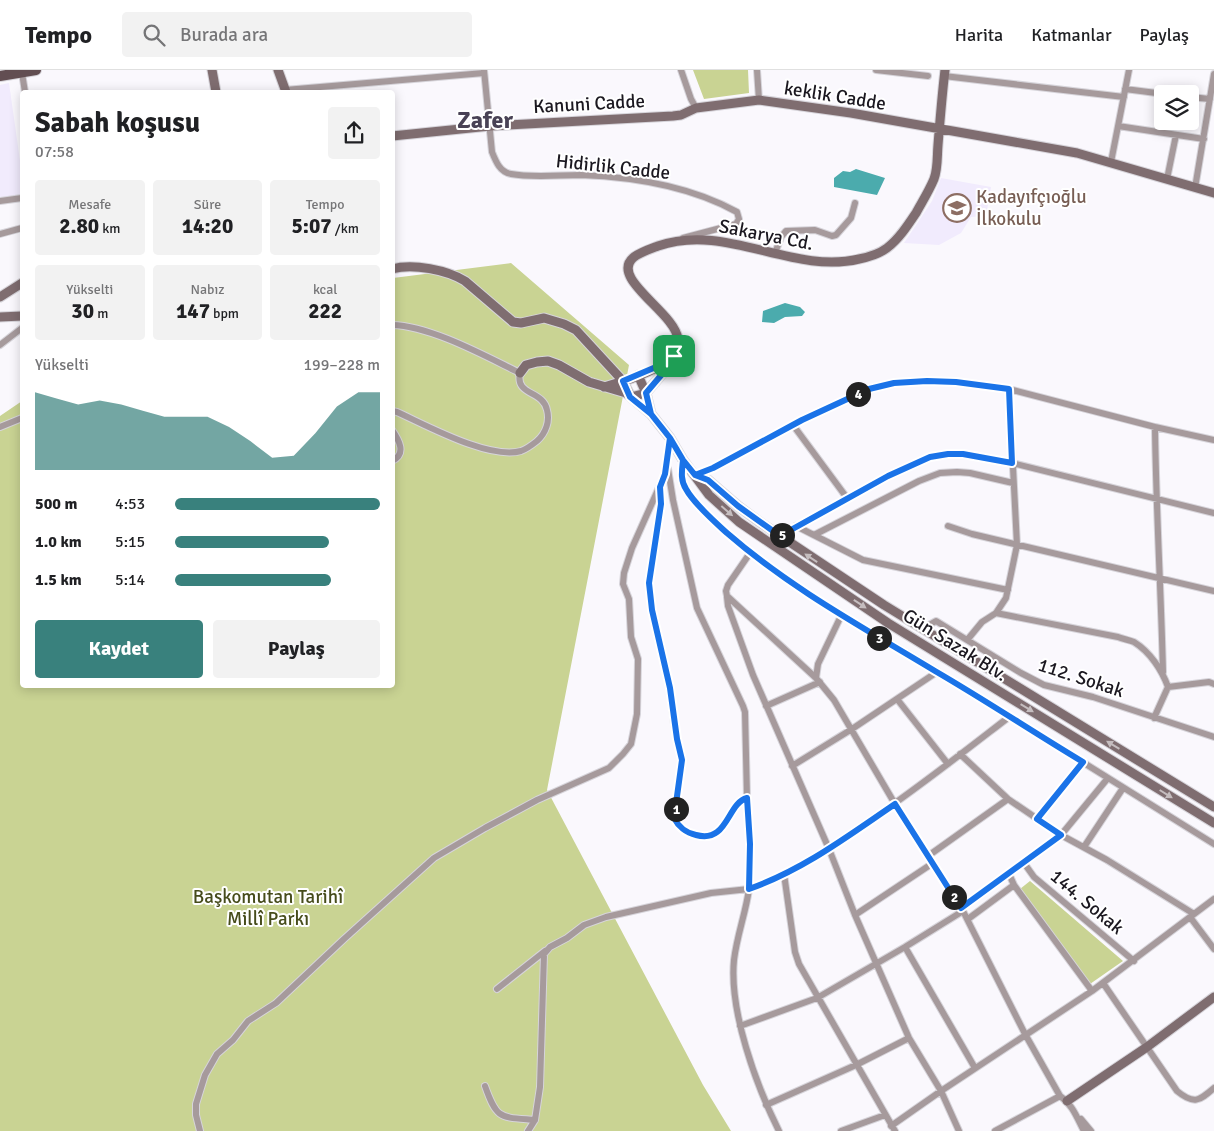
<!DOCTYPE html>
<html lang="tr">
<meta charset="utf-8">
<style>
body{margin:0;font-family:Signika,sans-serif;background:#f2f2f2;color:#202124;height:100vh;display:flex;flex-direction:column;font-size:19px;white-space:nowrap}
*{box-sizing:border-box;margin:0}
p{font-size:16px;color:#757577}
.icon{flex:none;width:28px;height:28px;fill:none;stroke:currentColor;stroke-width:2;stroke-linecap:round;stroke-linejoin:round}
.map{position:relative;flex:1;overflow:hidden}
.side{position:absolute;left:20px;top:20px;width:375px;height:598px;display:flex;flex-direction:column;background:#fff;border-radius:5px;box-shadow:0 2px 12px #0003}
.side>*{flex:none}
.buttons{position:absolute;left:1154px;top:15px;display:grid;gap:10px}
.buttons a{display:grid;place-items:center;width:45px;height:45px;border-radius:5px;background:#fff;box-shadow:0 2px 12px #0003;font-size:25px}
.pin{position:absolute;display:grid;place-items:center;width:42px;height:42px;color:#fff;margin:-21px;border-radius:10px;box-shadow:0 2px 8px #0006}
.km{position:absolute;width:25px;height:25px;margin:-12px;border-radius:50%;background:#222;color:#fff;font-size:14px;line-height:25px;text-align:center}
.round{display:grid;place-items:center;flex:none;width:52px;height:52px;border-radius:5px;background:#f2f2f2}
.overview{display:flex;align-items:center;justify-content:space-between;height:85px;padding:0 15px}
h1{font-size:28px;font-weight:800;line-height:38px}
.stats{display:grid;grid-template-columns:repeat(3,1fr);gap:8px;height:85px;padding:5px 15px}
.stats div{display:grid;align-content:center;border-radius:5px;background:#f2f2f2;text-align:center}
.stats b{font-size:21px;font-weight:800}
.stats small{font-size:14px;font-weight:400}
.stats p{font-size:14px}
.chart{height:140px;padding:10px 15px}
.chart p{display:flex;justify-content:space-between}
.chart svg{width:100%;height:90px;margin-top:5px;fill:#39817d;opacity:.7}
.cta{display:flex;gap:10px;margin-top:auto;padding:10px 15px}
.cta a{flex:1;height:58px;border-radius:5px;background:#39817d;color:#fff;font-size:20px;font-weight:800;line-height:58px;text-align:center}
.cta a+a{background:#f2f2f2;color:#202124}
ul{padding:0 15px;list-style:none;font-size:16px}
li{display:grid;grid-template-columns:80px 60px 1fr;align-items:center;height:38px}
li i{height:12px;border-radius:6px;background:#39817d}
header{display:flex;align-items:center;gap:30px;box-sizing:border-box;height:70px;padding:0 25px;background:#fff;border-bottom:1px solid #e0e0e0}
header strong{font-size:24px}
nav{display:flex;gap:28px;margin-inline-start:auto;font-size:18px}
.search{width:350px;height:45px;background:#f2f2f2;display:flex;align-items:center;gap:12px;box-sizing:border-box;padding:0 18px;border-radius:5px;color:#757577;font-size:19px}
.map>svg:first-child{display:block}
.built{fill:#f1ebfd}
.green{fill:#c9d393}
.water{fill:#4babad}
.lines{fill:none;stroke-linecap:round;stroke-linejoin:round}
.street-casing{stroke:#d6d4da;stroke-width:8}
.secondary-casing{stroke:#d6d4da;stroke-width:11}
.primary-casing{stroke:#d6d4da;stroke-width:12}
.street{stroke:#a69a9c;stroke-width:6}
.secondary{stroke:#7f6d70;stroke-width:9}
.primary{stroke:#624e52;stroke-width:10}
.oneway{fill:#c5bdbf}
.route-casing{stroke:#fff;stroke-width:10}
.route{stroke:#1a73e8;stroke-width:6}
.labels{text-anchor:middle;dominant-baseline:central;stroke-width:4;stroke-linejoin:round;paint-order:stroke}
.street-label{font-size:19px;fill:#1b1820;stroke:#fff}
.education-label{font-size:19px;fill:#785e54;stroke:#fff;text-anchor:start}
.park-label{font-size:19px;fill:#464c1b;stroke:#fff}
.district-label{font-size:24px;font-weight:bold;fill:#494255;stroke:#fff}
</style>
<header>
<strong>Tempo</strong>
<div class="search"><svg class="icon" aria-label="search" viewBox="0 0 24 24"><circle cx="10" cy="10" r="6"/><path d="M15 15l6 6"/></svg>Burada ara</div>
<nav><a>Harita</a><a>Katmanlar</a><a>Paylaş</a></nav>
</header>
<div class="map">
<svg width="1214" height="1061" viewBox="0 0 1214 1061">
<rect width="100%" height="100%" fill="#faf8fd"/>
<path class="built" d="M9,13L22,105V127L0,129V15Z
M941,108L991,117L986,146L971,147L961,163L939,175L904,173L932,131Z"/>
<path class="green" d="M693,0H748L749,23L704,29Z
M511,193L629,295L547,720L703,1015L731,1061H0V346L22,331V615H392L393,208Z
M1030,811L1123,891L1090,914L1020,819Z"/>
<path class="water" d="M856,99L885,108L877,125L834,117V108L843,101L850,102Z
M785,233L800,237L805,242L802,246L785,247L774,253L762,252L763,241Z"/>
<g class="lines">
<defs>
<path id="street" d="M484,0L492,82C496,92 500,102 511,104C532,108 559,105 581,105C634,107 690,116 737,142L739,149L736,154L683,168
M681,0L691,29L696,38
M757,0L759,30
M876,0L928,6
M22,3L25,22
M944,6L1124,27
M1125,19L1164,24
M285,20L484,3
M1190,27L1210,29
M1118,56L1204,69
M1111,92L1129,0
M1167,109L1176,65
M1195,118L1214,4
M0,131L22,128
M0,164L22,158
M775,183L781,167L786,161L815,160L832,166L836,165L851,148L855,133
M392,255C431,256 485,286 520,303C515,326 543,320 547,340C550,351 546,363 537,371C532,375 527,379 521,381C489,390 426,355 397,342L392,341
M0,275L22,258
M793,355L847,428
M0,357L22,348
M1155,357C1156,439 1161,521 1163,602
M392,360C399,370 407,384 392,391
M683,390C682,400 680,410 686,419C694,434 715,452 727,463C791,519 866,558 938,602C1030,659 1122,717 1214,774
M695,405L713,398L802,350L869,319L894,313L927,311L956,312L1009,319L1155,357L1214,370
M660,418L661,434L649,513L652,540L670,618L674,654L682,690L674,748C679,756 686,763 696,765C729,773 727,733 747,728L745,642L743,636L697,538L673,430L668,399
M796,456L863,490L1008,520
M948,456L972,464L1214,521
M814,465L919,411L940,403L957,402L970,403L1013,413
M780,466L888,406L930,387L948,384H963L1012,393L1214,443
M750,483L728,515L726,521L727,526L816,608L834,630L895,734L963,841L1025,964L1060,1026C1073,1035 1077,1048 1084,1061
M727,527L728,536L753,605L829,779L855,845L909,968L941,1021L959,1061
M996,543L1006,528L1017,475L1009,319
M922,559L936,551L1021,603L1044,615L1093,627L1214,667
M968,569L982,552L996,543L1118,567C1123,569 1129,570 1134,572C1150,582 1162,600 1168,617L1154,648
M816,608L818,594L841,546
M1168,617L1209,612L1214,614
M897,629L948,694
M766,636L820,612
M960,684L1008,729L1061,765L1107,790L1194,844
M792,696L852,659L937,602
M1037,749L1083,693
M1084,777L1123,718
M928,786L1008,729
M1024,793L1034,807L1134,891
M784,804L795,882L799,894L895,1061
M1009,804L1014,815L1092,921
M961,838L1061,765L1108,708
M855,845L933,793
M1190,847L1214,879
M968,849L1014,815
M905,877L975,998
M1103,913L1177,1021C1194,1035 1199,1031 1214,1018
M497,919L545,881
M740,956L817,928L905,877L963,841
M485,1016C497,1050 500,1047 535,1050
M766,1035L856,995L909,968
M1081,1049L1091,1061
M891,1056L941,1021L1092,921L1214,829
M200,1061L196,1045V1034L205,1005L217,984L233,970L248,951L276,933L344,869L434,788L485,758L537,730L609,698L623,684L631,674L637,644L638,589L631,567L629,529L623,514L624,503L632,478L665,404L670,369
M528,1061L535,1050L540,1017L544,884L550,877L567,868L584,855L606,847L711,823L749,819L750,774L747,728
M779,1061C756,1015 729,941 734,890C737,865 746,842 749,819C790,804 826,781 862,756C913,722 961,684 1009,647
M841,1061L885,1045
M995,1061L1060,1026"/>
<path id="secondary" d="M212,0L216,22
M278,0L286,22
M392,66L490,56L673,46L681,45L696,38L759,30L851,43L1077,83L1214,123
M392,199C413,193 447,200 465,211L513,252L521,253L544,248L564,254L576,260L623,311L631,327L646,323L638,305
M0,227L22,213
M0,247L22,246
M520,303L526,295L537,292L548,291L559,295L589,312L626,323L651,344L670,368L683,390L709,425L739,452L888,553L1214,753
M604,317C625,311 652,303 670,289
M651,344L646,323C657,309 680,288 678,269C675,242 608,208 634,187C641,182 650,179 658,176C726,152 792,205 859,189C869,187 879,184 887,178C899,169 908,155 916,143C922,132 929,121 934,109C938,99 937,86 938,75C940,50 942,25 945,0
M695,405L708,410L738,436L761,453L884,535L1214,737
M1067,1031L1147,977L1214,927"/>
<path id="primary" d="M0,6L36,0"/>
</defs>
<use href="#street" class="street-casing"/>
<use href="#secondary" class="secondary-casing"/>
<use href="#primary" class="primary-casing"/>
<use href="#street" class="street"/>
<use href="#secondary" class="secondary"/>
<use href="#primary" class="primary"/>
</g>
<defs><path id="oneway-solid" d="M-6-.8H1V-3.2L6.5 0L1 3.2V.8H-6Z" transform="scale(1.25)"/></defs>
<g class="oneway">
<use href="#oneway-solid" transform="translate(727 441) rotate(41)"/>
<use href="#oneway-solid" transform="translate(811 488) rotate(-146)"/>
<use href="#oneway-solid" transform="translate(860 534) rotate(34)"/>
<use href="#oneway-solid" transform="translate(1027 638) rotate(31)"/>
<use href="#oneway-solid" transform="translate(1113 675) rotate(-149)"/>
<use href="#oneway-solid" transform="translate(1166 724) rotate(32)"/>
</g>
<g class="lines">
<defs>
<path id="route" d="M674,286L669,296L646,323L651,344L670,368L665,404L660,417L661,434L649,513L652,540L670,618L677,669L682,690L674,748C678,756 686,763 696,765C728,774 727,733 747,728L750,774L749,819C803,800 848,766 895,734L961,838L1061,765L1037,749L1083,692C1033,662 985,630 935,601C864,558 790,518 727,463C715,452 694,434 686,419C680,410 682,400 683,390L695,405L713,398L802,350L869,319L894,313L927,311L956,312L1009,319L1012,393L963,384H948L930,387L888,406L780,466L738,436L708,410L695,405L683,390L670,368L651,344L630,327L623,311L663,294L674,286"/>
</defs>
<use href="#route" class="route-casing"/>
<use href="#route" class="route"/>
</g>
<defs>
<symbol id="school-ring" viewBox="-11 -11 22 22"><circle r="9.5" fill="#fff" stroke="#8d6e63" stroke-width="1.5"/><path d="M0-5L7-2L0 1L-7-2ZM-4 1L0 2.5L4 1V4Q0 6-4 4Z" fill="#8d6e63"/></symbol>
</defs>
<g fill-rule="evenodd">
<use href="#school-ring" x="941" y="122" width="32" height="32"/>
</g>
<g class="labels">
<g class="street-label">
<text transform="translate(835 26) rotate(9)">keklik Cadde</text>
<text transform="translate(589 34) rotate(-3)">Kanuni Cadde</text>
<text transform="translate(613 97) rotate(6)">Hidirlik Cadde</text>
<text transform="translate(766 165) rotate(11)">Sakarya Cd.</text>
<text transform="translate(955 575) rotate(32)">Gün Sazak Blv.</text>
<text transform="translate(1081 608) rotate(18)">112. Sokak</text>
<text transform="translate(1087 832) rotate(40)">144. Sokak</text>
</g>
<g class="education-label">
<text x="976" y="127">Kadayıfçıoğlu<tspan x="976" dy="22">İlkokulu</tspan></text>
</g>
<g class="park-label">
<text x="268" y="827">Başkomutan Tarihî<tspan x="268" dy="22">Millî Parkı</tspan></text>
</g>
<g class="district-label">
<text x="485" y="50">Zafer</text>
</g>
</g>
</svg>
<div class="buttons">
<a><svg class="icon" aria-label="layers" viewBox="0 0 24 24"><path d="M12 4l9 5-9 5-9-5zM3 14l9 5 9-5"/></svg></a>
</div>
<div class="pin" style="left:674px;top:286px;background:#1e9e55"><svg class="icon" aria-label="arrive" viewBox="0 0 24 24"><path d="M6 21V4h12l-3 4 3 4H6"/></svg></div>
<b class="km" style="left:676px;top:739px">1</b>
<b class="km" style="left:954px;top:827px">2</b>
<b class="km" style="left:879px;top:568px">3</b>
<b class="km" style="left:858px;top:324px">4</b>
<b class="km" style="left:782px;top:465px">5</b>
<section class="side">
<div class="overview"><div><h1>Sabah koşusu</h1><p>07:58</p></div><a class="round"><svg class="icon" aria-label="share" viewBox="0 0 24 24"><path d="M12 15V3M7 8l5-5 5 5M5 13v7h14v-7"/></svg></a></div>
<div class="stats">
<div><p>Mesafe</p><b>2.80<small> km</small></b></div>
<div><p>Süre</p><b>14:20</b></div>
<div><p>Tempo</p><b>5:07<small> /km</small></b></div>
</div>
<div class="stats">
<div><p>Yükselti</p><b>30<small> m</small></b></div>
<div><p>Nabız</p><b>147<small> bpm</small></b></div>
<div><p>kcal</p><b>222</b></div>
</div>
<div class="chart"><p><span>Yükselti</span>199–228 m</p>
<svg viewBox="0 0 160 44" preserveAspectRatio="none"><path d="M0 44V6L10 9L20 12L30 10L40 12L50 15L60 18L70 18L80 18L90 23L100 30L110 38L120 37L130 26L140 13L150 6L160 6V44z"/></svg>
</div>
<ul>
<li><b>500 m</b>4:53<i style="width:100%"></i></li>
<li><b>1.0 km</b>5:15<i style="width:75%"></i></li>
<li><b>1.5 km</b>5:14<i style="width:76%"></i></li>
</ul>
<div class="cta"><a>Kaydet</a><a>Paylaş</a></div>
</section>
</div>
